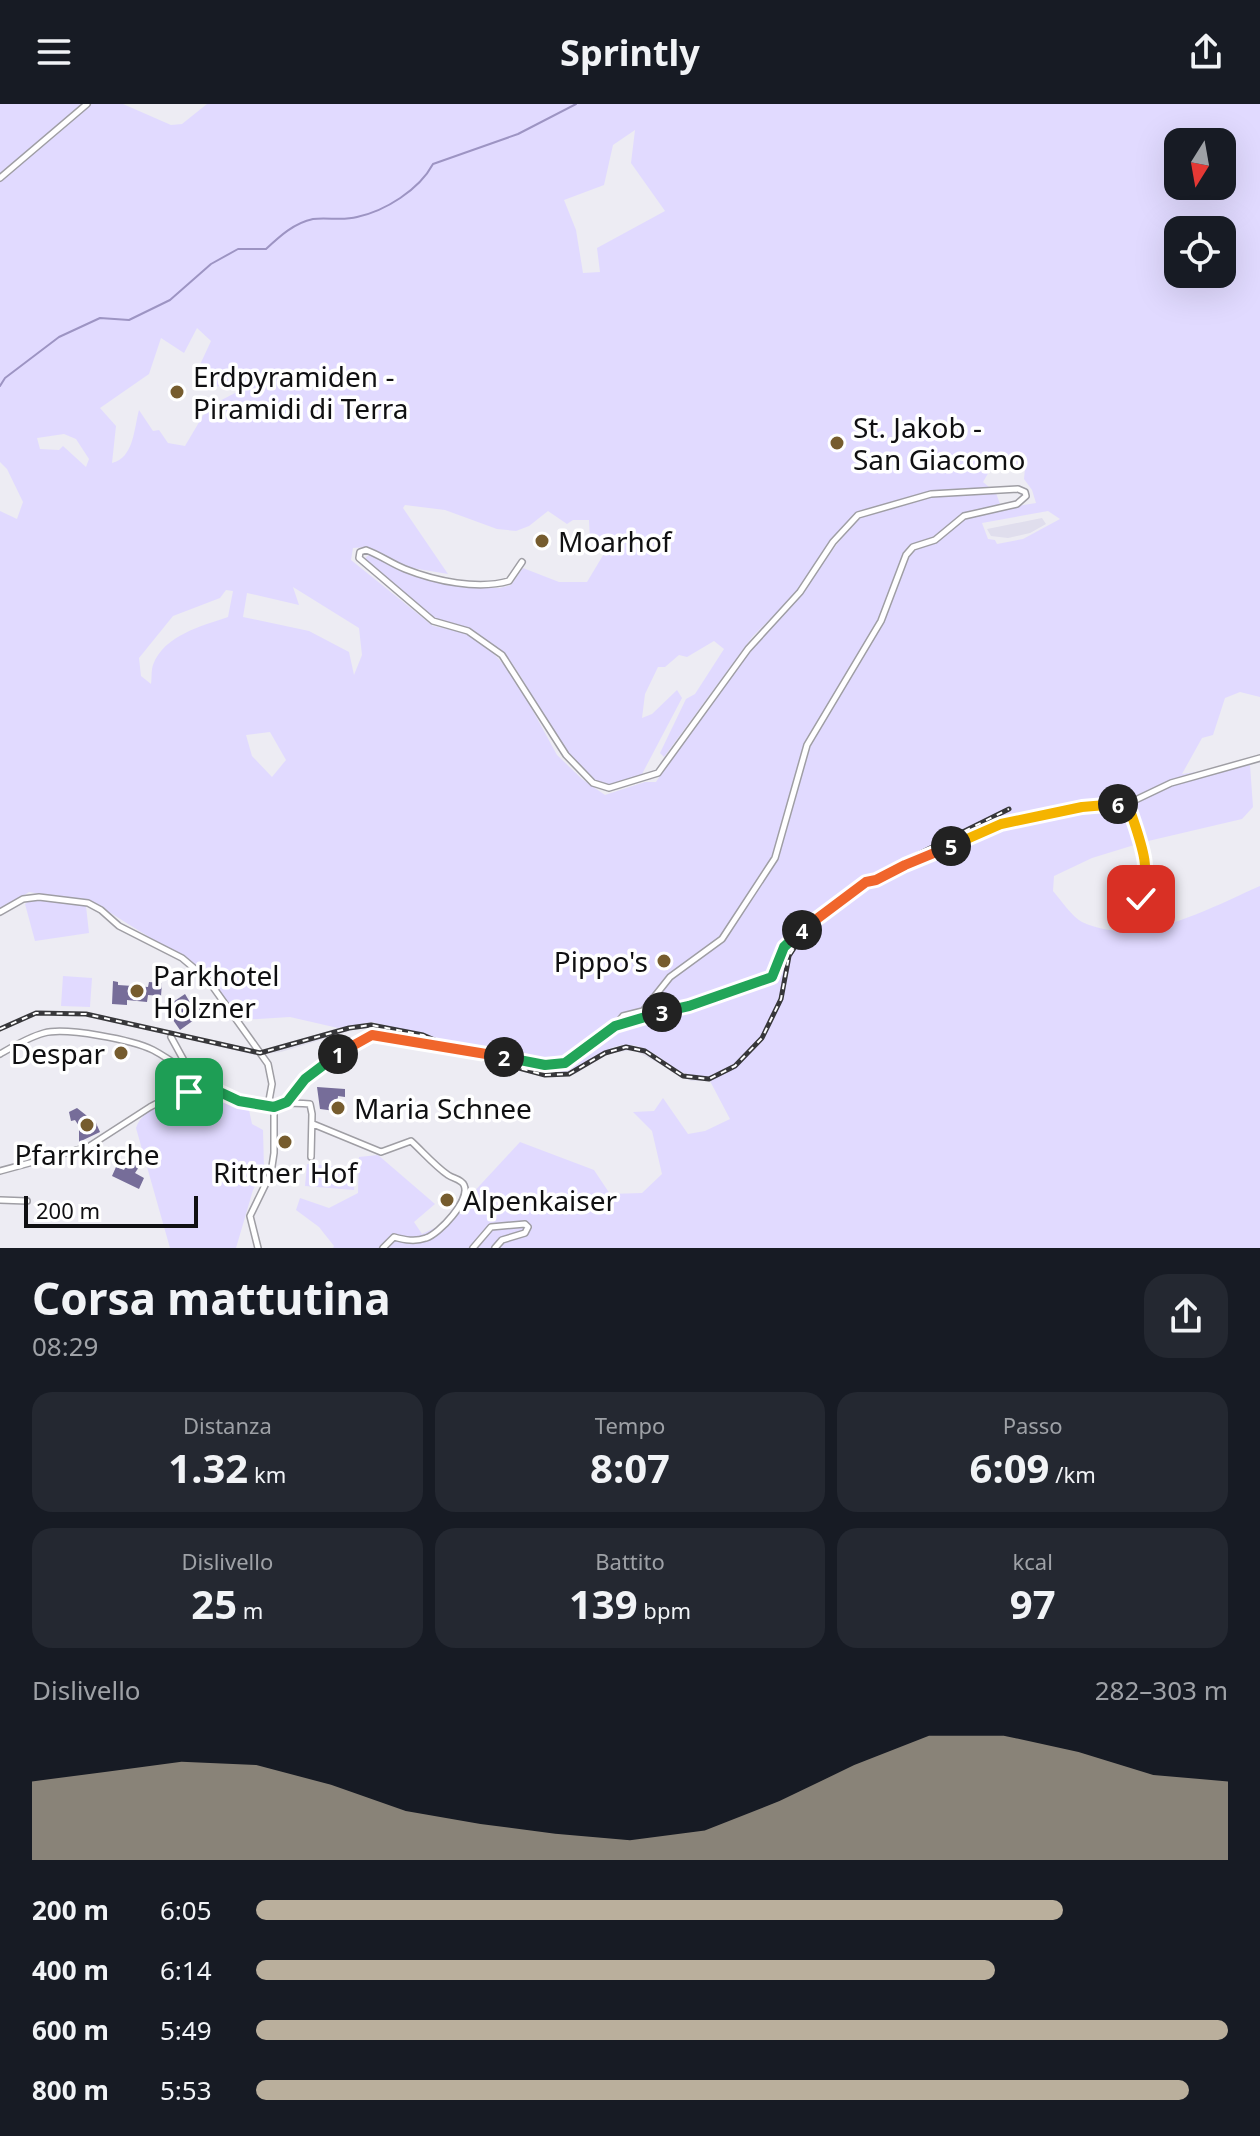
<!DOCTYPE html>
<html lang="it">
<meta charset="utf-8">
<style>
body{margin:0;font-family:"Noto Sans",sans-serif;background:#242831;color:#f1f3f6;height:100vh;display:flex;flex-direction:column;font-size:30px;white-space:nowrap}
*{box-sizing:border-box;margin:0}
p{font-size:26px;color:#9ea1a6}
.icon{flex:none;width:44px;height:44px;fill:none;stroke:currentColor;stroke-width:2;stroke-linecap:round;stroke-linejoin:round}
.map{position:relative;height:1144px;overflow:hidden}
.panel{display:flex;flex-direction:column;background:#171b24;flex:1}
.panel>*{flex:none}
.needle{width:52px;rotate:191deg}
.tools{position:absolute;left:1164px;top:24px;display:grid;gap:16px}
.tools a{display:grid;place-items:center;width:72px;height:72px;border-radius:16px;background:#171b24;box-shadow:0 8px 32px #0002;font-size:40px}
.scale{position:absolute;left:24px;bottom:20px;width:174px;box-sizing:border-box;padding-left:8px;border:4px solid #101012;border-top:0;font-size:22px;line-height:28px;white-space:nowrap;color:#101012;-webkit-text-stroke:6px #fff;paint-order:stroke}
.pin{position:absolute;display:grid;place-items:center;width:68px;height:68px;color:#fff;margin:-34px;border-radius:16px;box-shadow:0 4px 12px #0006}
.km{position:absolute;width:40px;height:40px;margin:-20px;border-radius:50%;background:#222;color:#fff;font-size:22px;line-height:40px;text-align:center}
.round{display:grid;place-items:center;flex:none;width:84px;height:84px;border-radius:24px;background:#242831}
.overview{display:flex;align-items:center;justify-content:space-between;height:136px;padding:0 32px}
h1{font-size:44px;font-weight:700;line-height:60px}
.stats{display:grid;grid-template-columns:repeat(3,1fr);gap:12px;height:136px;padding:8px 32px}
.stats div{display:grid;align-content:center;border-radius:20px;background:#242831;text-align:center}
.stats b{font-size:40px;font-weight:700}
.stats small{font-size:22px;font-weight:400}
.stats p{font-size:22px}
.chart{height:224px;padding:16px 32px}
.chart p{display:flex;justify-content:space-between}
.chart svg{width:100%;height:144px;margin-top:8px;fill:#baaf9c;opacity:.7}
ul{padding:0 32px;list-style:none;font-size:26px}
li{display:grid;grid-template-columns:128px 96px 1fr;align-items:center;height:60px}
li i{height:20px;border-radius:10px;background:#baaf9c}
header{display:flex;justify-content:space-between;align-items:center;height:104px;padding:0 32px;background:#171b24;font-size:36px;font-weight:700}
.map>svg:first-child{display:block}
.built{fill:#e0deed}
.green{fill:#e1daff;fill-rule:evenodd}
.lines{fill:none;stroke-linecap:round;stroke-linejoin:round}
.stream{stroke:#9d94c3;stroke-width:2}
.building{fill:#766d99}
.minor-casing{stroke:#9f9ea4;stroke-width:8}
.minor{stroke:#fff;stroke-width:5}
.rail-casing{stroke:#37373a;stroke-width:5}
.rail{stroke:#fff;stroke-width:2;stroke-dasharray:6;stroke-linecap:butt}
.split-1-casing{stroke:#fff;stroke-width:16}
.split-2-casing{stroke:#fff;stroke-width:16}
.split-3-casing{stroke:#fff;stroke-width:16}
.split-4-casing{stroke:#fff;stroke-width:16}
.split-5-casing{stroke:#fff;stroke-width:16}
.split-6-casing{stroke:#fff;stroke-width:16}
.split-7-casing{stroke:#fff;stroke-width:16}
.split-1{stroke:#22a559;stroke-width:10}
.split-2{stroke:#f0652b;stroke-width:10}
.split-3{stroke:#22a559;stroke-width:10}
.split-4{stroke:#22a559;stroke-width:10}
.split-5{stroke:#f0652b;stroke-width:10}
.split-6{stroke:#f5b400;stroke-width:10}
.split-7{stroke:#f5b400;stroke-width:10}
.poi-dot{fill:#765c2e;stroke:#fff;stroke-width:3}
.labels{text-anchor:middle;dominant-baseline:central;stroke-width:7;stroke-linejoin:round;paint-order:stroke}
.poi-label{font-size:28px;fill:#101012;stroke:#fff;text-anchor:start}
</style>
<header><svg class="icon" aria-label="menu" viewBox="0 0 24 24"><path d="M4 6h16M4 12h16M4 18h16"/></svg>Sprintly<svg class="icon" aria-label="share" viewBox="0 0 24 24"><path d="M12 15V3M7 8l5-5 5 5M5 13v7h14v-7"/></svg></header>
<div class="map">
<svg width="1260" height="1144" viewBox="0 0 1260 1144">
<rect width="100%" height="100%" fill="#edecf3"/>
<path class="built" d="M1042,414L1046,420L1030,429L1008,434L991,432L987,425Z
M372,918L434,932L444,938L374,924L356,925L281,948L255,951L175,932V929L263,947L354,919Z
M629,941L653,949L684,971L723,972L710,977H691L634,946L610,949L575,970L562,973L559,969L568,968L611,944Z"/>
<path class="green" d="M0,0H85L0,73Z
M88,0H123L171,21L182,20L207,0H1260V593L1240,588L1225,594L1213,631L1202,634L1182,670L1250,661L1253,703L1242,715L1144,738L1092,754L1054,772L1053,787C1061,796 1072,813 1082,818C1140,845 1209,804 1260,782V1144H333L334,1142L319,1123L296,1106L300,1094L329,1104L358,1089L359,1053L378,1051L435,1100L414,1118L422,1130L445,1119L520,1038L594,1066L610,1090L642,1089L662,1070L652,1027L633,1008L654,1007L663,994L688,1030L705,1027L730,1015L710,977L712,972C673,979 661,941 627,941C601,941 585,966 559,969L556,964L372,918L338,924L290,913L241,916L205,868L109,808L91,798L29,788L0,806V407L17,415L23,398L7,365L0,358V76L59,29ZM635,26L631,59L665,107L597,144L600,168L583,169L576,126L564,96L604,81L613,41ZM1178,38H1222V82H1178ZM1178,126H1222V170H1178ZM197,224L211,237L198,265L205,285L235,279L237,288L208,303L185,342L168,339L159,326L153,327L139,306C134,324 134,354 112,359L116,322L100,304L149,270L161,234L184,249ZM64,330L76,335L89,355L86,363L63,342L59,346L40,345L37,334ZM994,359L1007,364L1025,365L1024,375L1032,386L1036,399L985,407L964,414L936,437L913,441L933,434L962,410L1000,400L996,389L983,378ZM405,401L445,406L497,425L516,427L529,422L548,407L567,420L573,416H589L590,436L608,443L587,478H559L523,464L511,481L500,484L461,482L412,472L370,450L364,455C386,476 410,499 435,514C458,528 485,529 505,551C538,587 556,668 608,682L641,672L682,594L677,586L652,610L642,614L645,590L658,563H665L679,551L687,553L714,537L724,545L695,590L686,595L660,649L664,653L753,532L794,491L832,437L858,407L861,412C824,451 800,500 759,536L678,642L656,678H645L605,691L582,675L557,651L514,572L484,539L466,529L433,522L351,456L353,444L366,443L406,463L448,470L403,404ZM1048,407L1060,415L1023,435L997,440L995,436L988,435L982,419ZM293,483L359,524L362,551L354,571L349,548L309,527L243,513L247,489L299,501ZM226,486L233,487L228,513C202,522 164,531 153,561C151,566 152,575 151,580L141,572L139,554L173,512L220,494ZM270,628L286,656L272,673L252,652L246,631Z
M30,796H55L86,802L89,829L35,837L25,800Z
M63,872L92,874L90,903L61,902Z
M202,989L249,1006L252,1020L263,1026L264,1065L253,1086L236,1144H170L136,1024C143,1001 181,994 202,989Z
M307,1060L356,1064L354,1086L305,1082Z"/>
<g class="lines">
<path class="stream" d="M0,282L5,274L59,233L100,214L129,216L170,196L211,160L238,145H266C280,132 294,119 313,115C327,113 343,117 357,113C385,107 419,86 433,60L518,30L576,0"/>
</g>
<path class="building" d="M113,877L118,878V881L148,883L149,878L162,879L161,892L148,891L147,898L127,896V901L112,900Z
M185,890L191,900L195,902L199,899L204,906L200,909L201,911L180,926L171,913L176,909L170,900Z
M317,983L345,985V993L338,992L337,1001L344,1002L343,1008L320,1005Z
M77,1004L96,1019L100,1028L79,1038V1022L75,1016L71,1017L69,1008Z
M128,1058L139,1063L135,1069L144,1074L139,1085L112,1072L116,1063L124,1066Z"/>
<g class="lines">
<defs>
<path id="minor" d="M0,74L87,0
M1127,700C1142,725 1152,768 1141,795
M0,808L23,795L39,793L88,799L101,806L119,822L182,854L208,876L268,960L272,980L268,1002
M616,921L656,908L689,902L772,873L789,835L866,778L876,776L905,761L1001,720L1082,703L1127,700L1171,679L1260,654
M171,933L188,964L186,967
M0,950C14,942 29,933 44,929C66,923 133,936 153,946C182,961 206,987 237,996C263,1004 284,997 310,1000L312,1010L311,1053
M287,998L295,984L318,964L369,931L440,940L556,961L573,954L615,922L623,912L643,907L670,873L722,835L775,754L807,641L881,517L906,451L913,443L935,436L964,412L1017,400L1026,392L1025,388L1018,385L931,390L858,411L833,438L800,488L748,545L658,669L609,684L593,679L566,651L502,551L468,527L433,517L359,454L360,448L366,446C380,451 392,460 405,465C435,477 478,486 509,477L522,458
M313,1020L381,1048L411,1037C423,1048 435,1062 448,1071C454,1075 461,1075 464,1081C471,1096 439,1130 426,1134C415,1138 405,1136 394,1133L383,1144
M0,1067L88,1043L150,1003L167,994L208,984
M0,1096L27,1097
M258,1144L250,1112L271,1069L274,1049V1003
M473,1144L491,1123L525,1120L528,1123L525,1129L502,1136L495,1144"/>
</defs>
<use href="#minor" class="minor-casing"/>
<use href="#minor" class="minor"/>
<defs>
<path id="rail" d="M0,925L36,909L86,910L260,949L349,924L371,921L423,931L469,951L545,971L569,970L605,949L626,943L645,947L683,972L709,975L735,962L762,934L781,895L789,852L800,835L884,767L1009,705"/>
</defs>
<use href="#rail" class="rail-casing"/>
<use href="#rail" class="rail"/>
</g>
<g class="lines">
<defs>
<path id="split-1" d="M189,988L209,983L239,997L274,1003L287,998L305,975L338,950"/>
<path id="split-2" d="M338,950L372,931L504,953"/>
<path id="split-3" d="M504,953L545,961L565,959L615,922L662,908"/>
<path id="split-4" d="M662,908L689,902L772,873L784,843L802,826"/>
<path id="split-5" d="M802,826L866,778L876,776L905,761L951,742"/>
<path id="split-6" d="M951,742L1001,720L1082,703L1118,700"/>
<path id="split-7" d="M1118,700H1127L1130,706C1139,734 1153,766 1141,795"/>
</defs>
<use href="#split-1" class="split-1-casing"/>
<use href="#split-2" class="split-2-casing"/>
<use href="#split-3" class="split-3-casing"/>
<use href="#split-4" class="split-4-casing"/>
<use href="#split-5" class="split-5-casing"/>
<use href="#split-6" class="split-6-casing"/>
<use href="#split-7" class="split-7-casing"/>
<use href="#split-1" class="split-1"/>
<use href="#split-2" class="split-2"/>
<use href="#split-3" class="split-3"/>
<use href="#split-4" class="split-4"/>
<use href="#split-5" class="split-5"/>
<use href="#split-6" class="split-6"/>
<use href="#split-7" class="split-7"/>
</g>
<g class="poi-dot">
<circle cx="177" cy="288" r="8"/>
<circle cx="837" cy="339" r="8"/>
<circle cx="542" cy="437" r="8"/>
<circle cx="664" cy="857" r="8"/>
<circle cx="137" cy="887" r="8"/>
<circle cx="121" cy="949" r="8"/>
<circle cx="338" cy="1004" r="8"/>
<circle cx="87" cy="1021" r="8"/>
<circle cx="285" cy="1038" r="8"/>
<circle cx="447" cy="1096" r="8"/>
</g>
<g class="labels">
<g class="poi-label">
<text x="193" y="272">Erdpyramiden -<tspan x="193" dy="32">Piramidi di Terra</tspan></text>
<text x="853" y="323">St. Jakob -<tspan x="853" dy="32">San Giacomo</tspan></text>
<text x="558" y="437">Moarhof</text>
<text x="648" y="857" text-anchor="end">Pippo's</text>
<text x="153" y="871">Parkhotel<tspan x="153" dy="32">Holzner</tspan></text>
<text x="105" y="949" text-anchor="end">Despar</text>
<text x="354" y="1004">Maria Schnee</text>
<text x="87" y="1050" text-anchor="middle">Pfarrkirche</text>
<text x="285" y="1068" text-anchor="middle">Rittner Hof</text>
<text x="463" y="1096">Alpenkaiser</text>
</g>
</g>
</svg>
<div class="tools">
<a><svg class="needle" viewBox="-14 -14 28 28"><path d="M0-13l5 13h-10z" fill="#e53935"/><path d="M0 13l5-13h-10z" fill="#9ea1a6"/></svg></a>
<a><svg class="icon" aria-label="locate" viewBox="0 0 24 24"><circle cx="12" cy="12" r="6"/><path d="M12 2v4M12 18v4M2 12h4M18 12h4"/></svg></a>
</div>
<div class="scale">200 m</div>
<div class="pin" style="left:189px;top:988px;background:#1e9e55"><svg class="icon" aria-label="arrive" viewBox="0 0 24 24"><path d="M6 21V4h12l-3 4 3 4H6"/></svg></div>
<div class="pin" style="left:1141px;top:795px;background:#d93025"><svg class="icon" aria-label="check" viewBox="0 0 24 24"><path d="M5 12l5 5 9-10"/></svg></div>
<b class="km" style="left:338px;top:950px">1</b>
<b class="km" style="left:504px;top:953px">2</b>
<b class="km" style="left:662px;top:908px">3</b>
<b class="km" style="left:802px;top:826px">4</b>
<b class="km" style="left:951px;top:742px">5</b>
<b class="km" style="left:1118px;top:700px">6</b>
</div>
<section class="panel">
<div class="overview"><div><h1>Corsa mattutina</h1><p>08:29</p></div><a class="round"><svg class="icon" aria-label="share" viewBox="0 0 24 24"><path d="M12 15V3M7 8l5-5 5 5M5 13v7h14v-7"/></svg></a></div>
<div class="stats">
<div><p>Distanza</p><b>1.32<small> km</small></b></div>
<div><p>Tempo</p><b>8:07</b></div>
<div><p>Passo</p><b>6:09<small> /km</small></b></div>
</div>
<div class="stats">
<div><p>Dislivello</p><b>25<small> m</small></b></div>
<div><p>Battito</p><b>139<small> bpm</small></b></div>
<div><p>kcal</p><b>97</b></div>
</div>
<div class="chart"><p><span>Dislivello</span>282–303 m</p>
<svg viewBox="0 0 160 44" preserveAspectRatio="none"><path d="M0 44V20L10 17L20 14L30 15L40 21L50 29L60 33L70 36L80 38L90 35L100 26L110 15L120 6L130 6L140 11L150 18L160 20V44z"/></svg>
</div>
<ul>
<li><b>200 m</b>6:05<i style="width:83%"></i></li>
<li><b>400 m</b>6:14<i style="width:76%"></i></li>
<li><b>600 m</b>5:49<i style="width:100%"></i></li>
<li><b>800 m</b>5:53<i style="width:96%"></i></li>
</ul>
</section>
